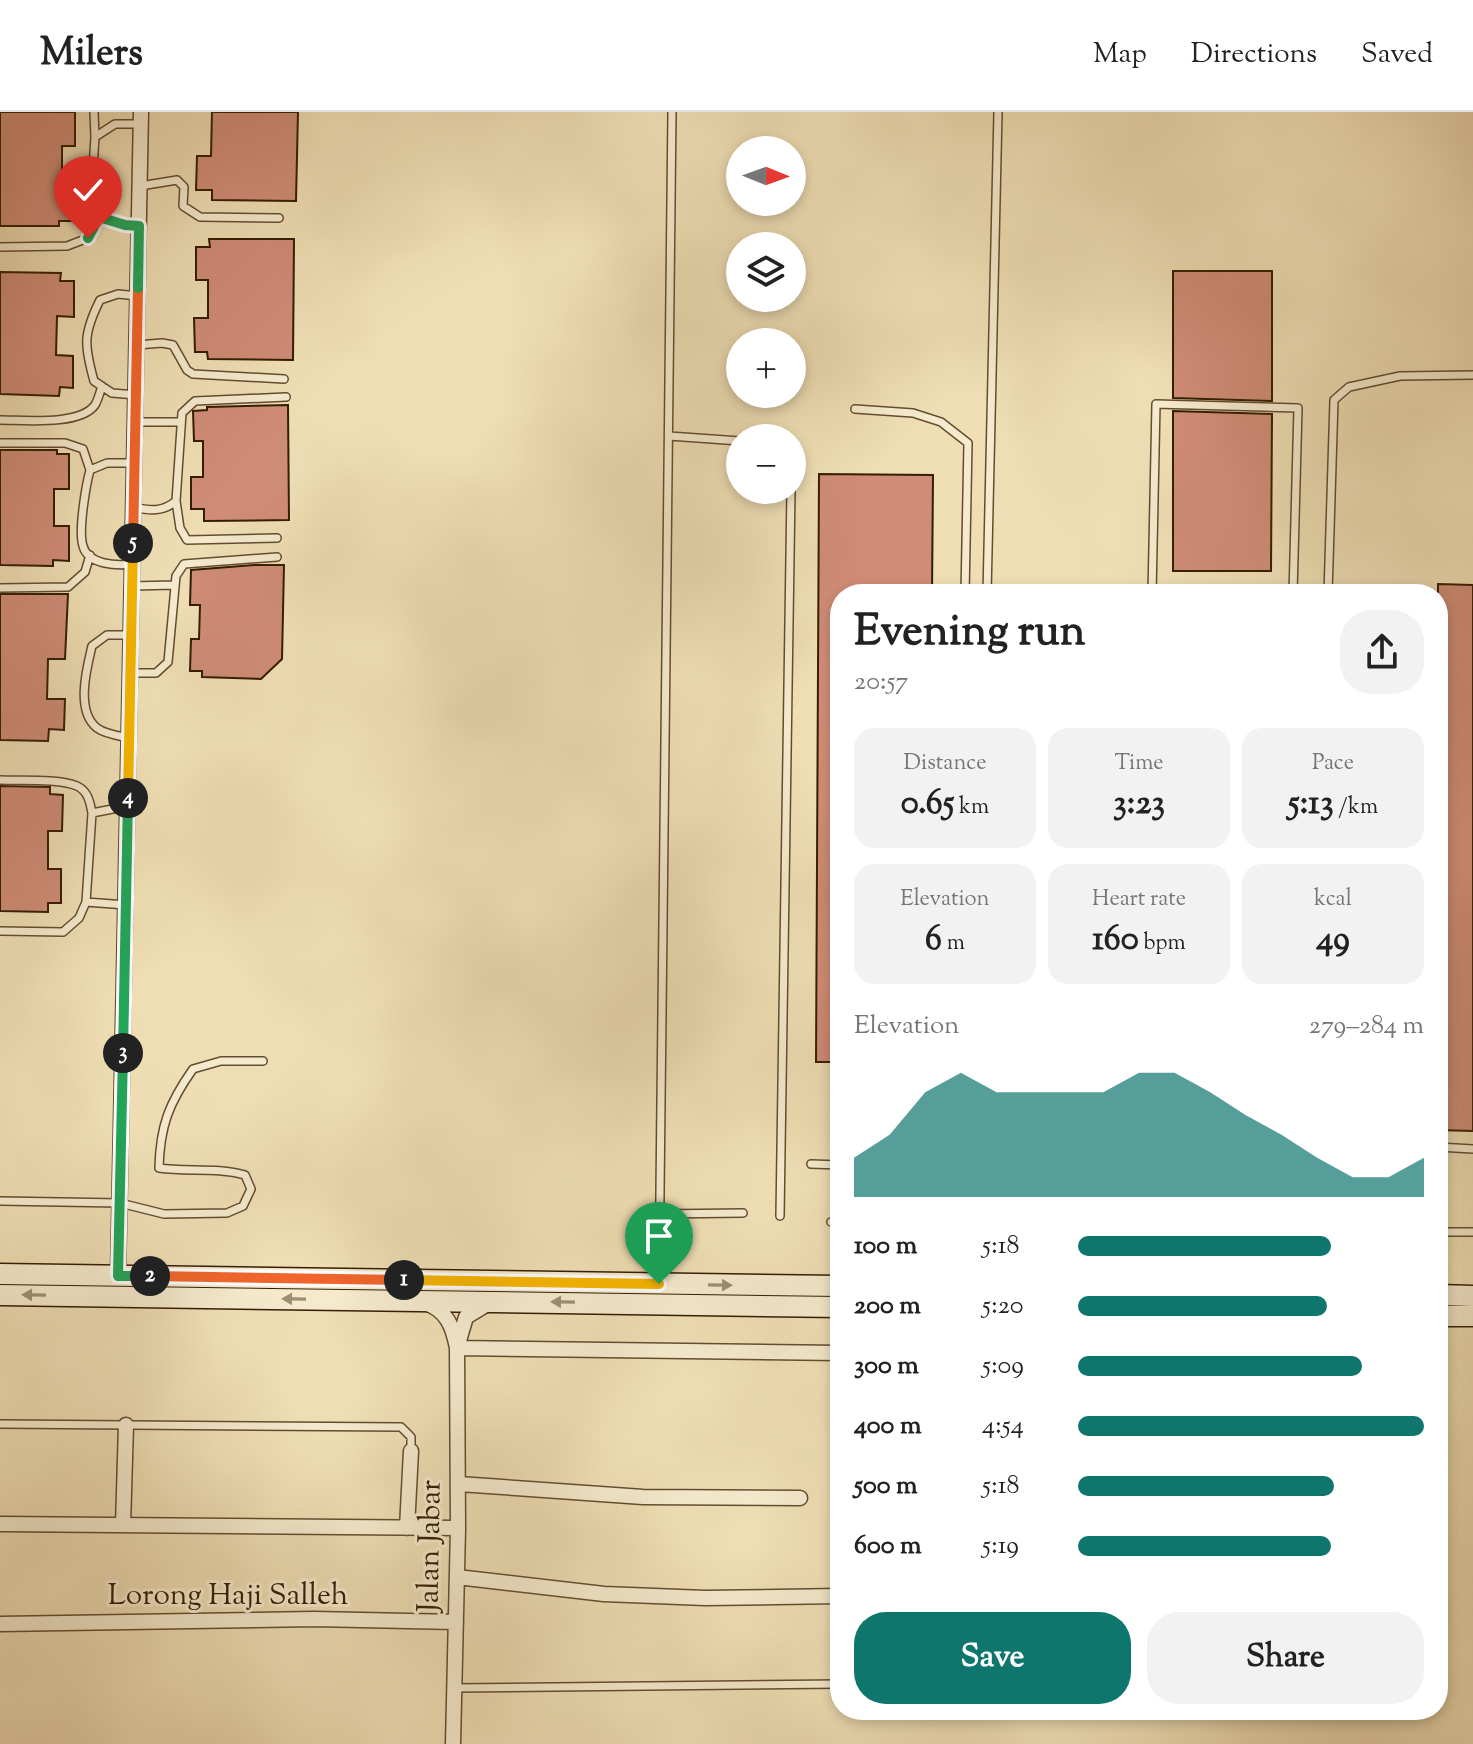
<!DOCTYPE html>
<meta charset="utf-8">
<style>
body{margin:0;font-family:"Sorts Mill Goudy",serif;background:#f2f2f2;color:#222;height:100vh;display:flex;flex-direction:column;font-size:30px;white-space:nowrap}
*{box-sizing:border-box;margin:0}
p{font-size:26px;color:#767676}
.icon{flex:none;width:44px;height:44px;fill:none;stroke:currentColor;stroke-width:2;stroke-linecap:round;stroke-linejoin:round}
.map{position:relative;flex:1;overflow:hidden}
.side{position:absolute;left:830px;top:472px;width:618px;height:1136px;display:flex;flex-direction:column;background:#fff;border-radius:32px;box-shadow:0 4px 12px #0003}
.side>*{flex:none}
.needle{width:52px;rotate:91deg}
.tools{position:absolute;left:726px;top:24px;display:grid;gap:16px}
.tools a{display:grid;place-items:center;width:80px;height:80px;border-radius:50%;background:#fff;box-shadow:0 4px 12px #0003;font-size:40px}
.pin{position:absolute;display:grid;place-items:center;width:68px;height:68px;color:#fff;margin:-82px -34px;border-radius:50% 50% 50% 0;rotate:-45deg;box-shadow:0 0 8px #0007}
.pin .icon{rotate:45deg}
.km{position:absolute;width:40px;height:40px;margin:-20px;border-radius:50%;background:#222;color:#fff;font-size:22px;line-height:40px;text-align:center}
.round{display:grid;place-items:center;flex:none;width:84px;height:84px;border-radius:32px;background:#f2f2f2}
.headline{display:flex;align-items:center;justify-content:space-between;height:136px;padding:0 24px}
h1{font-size:44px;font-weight:700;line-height:60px}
.metrics{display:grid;grid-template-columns:repeat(3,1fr);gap:12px;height:136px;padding:8px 24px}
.metrics div{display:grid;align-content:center;border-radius:20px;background:#f2f2f2;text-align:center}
.metrics b{font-size:34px;font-weight:700}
.metrics small{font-size:22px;font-weight:400}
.metrics p{font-size:22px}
.chart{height:224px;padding:16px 24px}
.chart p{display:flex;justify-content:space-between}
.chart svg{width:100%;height:144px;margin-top:8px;fill:#0f766e;opacity:.7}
.action{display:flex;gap:16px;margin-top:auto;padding:16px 24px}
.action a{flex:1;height:92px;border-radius:32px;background:#0f766e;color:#fff;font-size:32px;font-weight:700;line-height:92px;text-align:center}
.action a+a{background:#f2f2f2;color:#222}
ul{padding:0 24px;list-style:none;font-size:26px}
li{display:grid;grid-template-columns:128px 96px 1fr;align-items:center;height:60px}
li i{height:20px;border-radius:10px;background:#0f766e}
header{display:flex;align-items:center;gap:48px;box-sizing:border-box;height:112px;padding:0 40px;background:#fff;border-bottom:2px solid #e0e0e0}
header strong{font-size:38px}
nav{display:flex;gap:44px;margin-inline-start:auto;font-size:28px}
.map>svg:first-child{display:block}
.building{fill:#cf8c76;stroke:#341d03;stroke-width:2}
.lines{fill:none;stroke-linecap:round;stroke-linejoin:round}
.lane-casing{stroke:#634d2f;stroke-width:10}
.street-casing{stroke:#634d2f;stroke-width:17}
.secondary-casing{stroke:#341d03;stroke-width:23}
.lane{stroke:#f5eace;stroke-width:7}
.street{stroke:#f5eace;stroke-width:14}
.secondary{stroke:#f5eace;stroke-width:20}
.oneway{fill:#9e8e73}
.split-1-casing{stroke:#fff;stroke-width:16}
.split-2-casing{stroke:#fff;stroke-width:16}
.split-3-casing{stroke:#fff;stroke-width:16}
.split-4-casing{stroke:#fff;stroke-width:16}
.split-5-casing{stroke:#fff;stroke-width:16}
.split-6-casing{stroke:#fff;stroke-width:16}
.split-7-casing{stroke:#fff;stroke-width:16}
.split-1{stroke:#f5b400;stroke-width:10}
.split-2{stroke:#f0652b;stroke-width:10}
.split-3{stroke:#22a559;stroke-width:10}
.split-4{stroke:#22a559;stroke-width:10}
.split-5{stroke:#f5b400;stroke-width:10}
.split-6{stroke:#f0652b;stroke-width:10}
.split-7{stroke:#22a559;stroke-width:10}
.labels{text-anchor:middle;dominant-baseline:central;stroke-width:6;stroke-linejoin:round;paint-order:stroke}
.street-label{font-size:30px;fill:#341d03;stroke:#f5eace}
</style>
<header>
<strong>Milers</strong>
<nav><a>Map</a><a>Directions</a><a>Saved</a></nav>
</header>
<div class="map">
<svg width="1473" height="1632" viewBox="0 0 1473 1632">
<rect width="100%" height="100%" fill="#efdeb4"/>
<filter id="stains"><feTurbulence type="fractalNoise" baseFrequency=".0025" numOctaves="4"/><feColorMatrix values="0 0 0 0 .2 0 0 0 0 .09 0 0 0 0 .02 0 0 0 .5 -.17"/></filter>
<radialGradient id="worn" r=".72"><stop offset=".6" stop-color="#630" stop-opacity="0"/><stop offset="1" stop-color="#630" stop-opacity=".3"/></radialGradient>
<path class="building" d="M0,0H75V34H62V71H76L75,109H59V114H0Z
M212,0H298L296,89L212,88V78H196L197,44H211Z
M209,127H294L293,248L208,247L207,240H195L194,206H208V168H196V135H210Z
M1173,159H1272V289L1173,286Z
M0,160L61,161L60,169H74V205L57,204L56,243L73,244V276L60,275L59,284L0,282Z
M288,293L289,408L204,409V397H191V365H203V329H194L193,299L207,298V295Z
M1173,299L1272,302L1271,459H1173Z
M0,338H57V342H69V377H54V414H69V449L53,448V454L0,453Z
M819,362L933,363L932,482H840V950H816Z
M254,453H284L282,547L261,567L202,565V559H190L191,527H199L200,493H190L191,458Z
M1438,472L1473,473V1019L1438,1018Z
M68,482L65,547H48L47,587H65L64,618L49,617L48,629L0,628V482Z
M0,674L50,675V682L63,683L62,719H48V757H61V791H48V800L0,799Z"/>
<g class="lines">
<defs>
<path id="lane" d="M94,0L95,25
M140,74L177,68L184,75L183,94L200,105L279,106
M139,114L125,113L99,105C91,78 93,52 95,25L115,12H141
M0,135L67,134L88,126L99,105
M137,233L162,231L173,233L187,258L193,262L284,267
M136,283L112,281L94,269C84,233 83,222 100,188L118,182L138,184
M855,297L913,301L941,310L968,331L965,482
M0,308C23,308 80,314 95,293C98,288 100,280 102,274
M136,310H181
M669,324L740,329
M0,331H65L83,337L90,358
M176,389L180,416L187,428L277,426
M134,395C150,399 163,400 176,389L182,301L195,289L286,285
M132,452C117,454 88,453 83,434C78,419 86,373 90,358L107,351H134
M132,474L174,473
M0,476L68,475L85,460L90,443
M987,482L998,0
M1152,482L1156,292L1298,296L1293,482
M1328,482L1334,288L1349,275L1400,264L1473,263
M130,561H156L168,550L176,464L184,452L277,445
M129,626C119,624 105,622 97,616C75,599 87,555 92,534L107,523H131
M0,668C20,669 59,666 77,674C88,679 90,690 92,701
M126,793L86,790L92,701L128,694
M0,819L63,820L79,806L86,790
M1438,1035L1473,1037
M811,1052L840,1053
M0,1089L120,1091L164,1102L227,1101L243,1094L251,1077L245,1063C217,1055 187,1060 159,1056C160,1014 169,991 193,957L221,949H263
M660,1102L743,1101
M780,1104L791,378
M831,1110H840
M1438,1120H1473
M659,1170L672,0
M0,1312L401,1315L411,1325V1339
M454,1576L840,1572"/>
<path id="street" d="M118,1164L141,0
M425,1191C447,1198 453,1215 457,1236L458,1416L453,1632
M458,1232L466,1205L489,1191
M457,1236L840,1241
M459,1372L643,1385L800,1386
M0,1412L458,1416
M123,1413L126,1313
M407,1416L411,1339
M457,1465L604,1482L705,1486L840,1484
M0,1512L314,1507L456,1510"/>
<path id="secondary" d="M0,1162L840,1174
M0,1183L840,1195
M1438,1183L1473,1184
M1438,1204H1473"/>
</defs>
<use href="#lane" class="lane-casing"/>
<use href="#street" class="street-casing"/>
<use href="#secondary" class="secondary-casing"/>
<use href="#lane" class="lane"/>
<use href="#street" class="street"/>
<use href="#secondary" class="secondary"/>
</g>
<defs><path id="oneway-solid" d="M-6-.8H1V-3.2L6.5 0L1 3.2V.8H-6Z" transform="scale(2)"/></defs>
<g class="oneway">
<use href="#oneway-solid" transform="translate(720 1173) rotate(1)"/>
<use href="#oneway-solid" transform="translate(34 1183) rotate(-179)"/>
<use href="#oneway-solid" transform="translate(294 1187) rotate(-179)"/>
<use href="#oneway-solid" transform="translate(563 1190) rotate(-179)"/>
</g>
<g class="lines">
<defs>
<path id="split-1" d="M404,1168L659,1172"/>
<path id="split-2" d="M150,1164L404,1168"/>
<path id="split-3" d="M123,941L118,1164H150"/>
<path id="split-4" d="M123,941L128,686"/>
<path id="split-5" d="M128,686L133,431"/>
<path id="split-6" d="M133,431L138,176"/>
<path id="split-7" d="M88,126L99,105L125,113L139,114L138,176"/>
</defs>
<use href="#split-1" class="split-1-casing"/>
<use href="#split-2" class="split-2-casing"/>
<use href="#split-3" class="split-3-casing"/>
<use href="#split-4" class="split-4-casing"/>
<use href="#split-5" class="split-5-casing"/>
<use href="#split-6" class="split-6-casing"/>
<use href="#split-7" class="split-7-casing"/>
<use href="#split-1" class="split-1"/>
<use href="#split-2" class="split-2"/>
<use href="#split-3" class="split-3"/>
<use href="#split-4" class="split-4"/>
<use href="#split-5" class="split-5"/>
<use href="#split-6" class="split-6"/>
<use href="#split-7" class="split-7"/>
</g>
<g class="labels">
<g class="street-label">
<text transform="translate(431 1434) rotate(-89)">Jalan Jabar</text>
<text x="228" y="1484">Lorong Haji Salleh</text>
</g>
</g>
<rect width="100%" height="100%" filter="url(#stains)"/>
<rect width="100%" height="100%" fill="url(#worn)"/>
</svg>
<div class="tools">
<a><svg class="needle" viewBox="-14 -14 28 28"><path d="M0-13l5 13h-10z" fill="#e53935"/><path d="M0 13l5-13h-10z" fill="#767676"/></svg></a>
<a><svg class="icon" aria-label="layers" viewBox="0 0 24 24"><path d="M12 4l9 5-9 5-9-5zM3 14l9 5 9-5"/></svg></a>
<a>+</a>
<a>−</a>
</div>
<div class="pin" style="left:659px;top:1172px;background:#1e9e55"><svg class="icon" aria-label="arrive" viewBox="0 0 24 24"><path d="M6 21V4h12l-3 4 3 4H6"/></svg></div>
<div class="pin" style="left:88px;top:126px;background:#d93025"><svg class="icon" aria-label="check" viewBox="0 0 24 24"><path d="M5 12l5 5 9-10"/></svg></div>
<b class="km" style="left:404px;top:1168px">1</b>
<b class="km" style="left:150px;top:1164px">2</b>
<b class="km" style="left:123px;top:941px">3</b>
<b class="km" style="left:128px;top:686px">4</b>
<b class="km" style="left:133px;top:431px">5</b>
<section class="side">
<div class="headline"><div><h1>Evening run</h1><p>20:57</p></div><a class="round"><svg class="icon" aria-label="share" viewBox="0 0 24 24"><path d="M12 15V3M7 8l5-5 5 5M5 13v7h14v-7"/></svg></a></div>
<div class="metrics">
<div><p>Distance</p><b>0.65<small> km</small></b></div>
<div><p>Time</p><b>3:23</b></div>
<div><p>Pace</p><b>5:13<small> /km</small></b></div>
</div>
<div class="metrics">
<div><p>Elevation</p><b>6<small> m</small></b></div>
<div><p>Heart rate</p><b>160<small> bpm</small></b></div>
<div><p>kcal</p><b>49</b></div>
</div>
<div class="chart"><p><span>Elevation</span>279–284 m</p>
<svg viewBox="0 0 160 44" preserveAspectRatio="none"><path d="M0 44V32L10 25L20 12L30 6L40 12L50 12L60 12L70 12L80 6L90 6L100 12L110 19L120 25L130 32L140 38L150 38L160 32V44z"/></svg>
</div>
<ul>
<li><b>100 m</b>5:18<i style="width:73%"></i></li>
<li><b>200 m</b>5:20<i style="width:72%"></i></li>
<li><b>300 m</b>5:09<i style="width:82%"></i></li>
<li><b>400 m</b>4:54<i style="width:100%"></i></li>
<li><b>500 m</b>5:18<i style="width:74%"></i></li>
<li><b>600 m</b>5:19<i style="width:73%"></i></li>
</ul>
<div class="action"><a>Save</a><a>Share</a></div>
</section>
</div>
